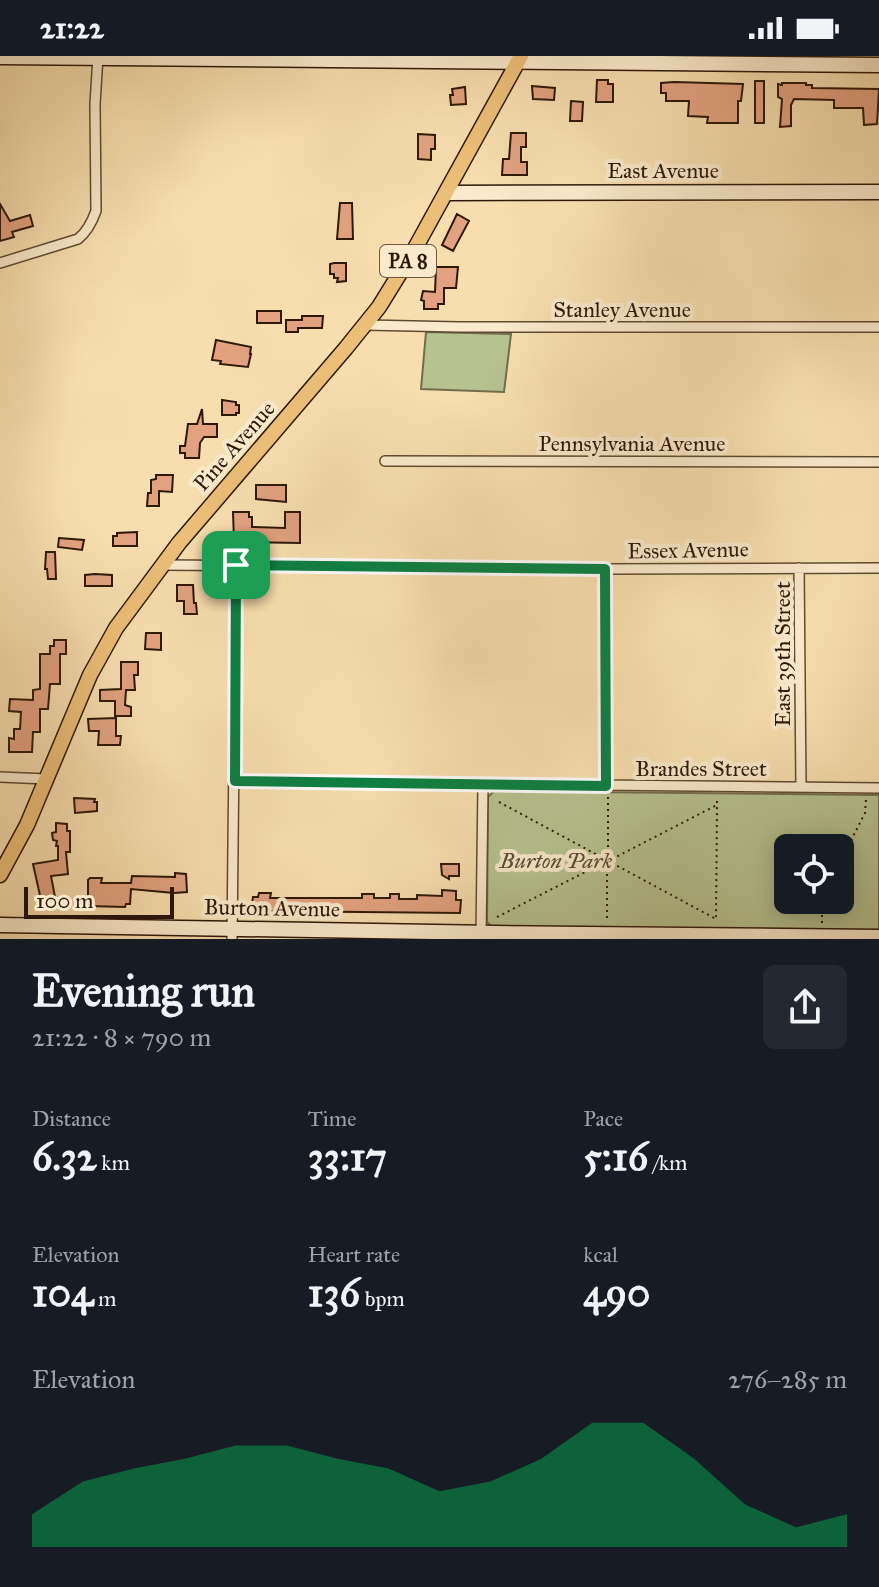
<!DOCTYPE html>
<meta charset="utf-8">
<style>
body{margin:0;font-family:"IM FELL Great Primer",serif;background:#242831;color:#f1f3f6;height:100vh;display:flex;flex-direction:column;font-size:30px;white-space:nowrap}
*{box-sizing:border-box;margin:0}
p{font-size:26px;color:#9ea1a6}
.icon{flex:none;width:44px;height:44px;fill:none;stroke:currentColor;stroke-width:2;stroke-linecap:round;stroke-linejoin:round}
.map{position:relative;height:883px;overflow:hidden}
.panel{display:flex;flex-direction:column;background:#171b24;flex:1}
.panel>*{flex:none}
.controls{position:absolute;left:774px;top:778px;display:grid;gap:16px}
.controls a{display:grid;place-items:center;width:80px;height:80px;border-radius:12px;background:#171b24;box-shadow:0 4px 20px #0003;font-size:40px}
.scale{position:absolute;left:24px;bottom:20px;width:150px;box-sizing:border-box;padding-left:8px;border:4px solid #2e1809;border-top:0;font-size:22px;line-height:28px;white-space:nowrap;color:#2e1809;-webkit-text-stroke:6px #faeacb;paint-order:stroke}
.pin{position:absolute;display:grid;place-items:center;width:68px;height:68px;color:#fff;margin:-34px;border-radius:16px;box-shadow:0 4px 12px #0006}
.round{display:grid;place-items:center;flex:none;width:84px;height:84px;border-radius:12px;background:#242831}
.overview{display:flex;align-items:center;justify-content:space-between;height:136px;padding:0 32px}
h1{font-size:44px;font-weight:700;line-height:60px}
.stats{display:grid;grid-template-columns:repeat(3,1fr);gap:12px;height:136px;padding:8px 32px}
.stats div{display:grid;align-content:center}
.stats b{font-size:40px;font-weight:700}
.stats small{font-size:22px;font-weight:400}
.stats p{font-size:22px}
.chart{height:224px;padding:16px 32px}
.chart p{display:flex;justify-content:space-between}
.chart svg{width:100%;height:144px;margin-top:8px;fill:#0b8043;opacity:.7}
.status{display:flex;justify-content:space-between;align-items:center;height:56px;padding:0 40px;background:#171b24;direction:ltr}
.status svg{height:22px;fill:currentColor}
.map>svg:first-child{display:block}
.green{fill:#b6c290;stroke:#726d4c;stroke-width:2;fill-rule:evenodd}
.building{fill:#e2a280;stroke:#2e1809;stroke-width:2}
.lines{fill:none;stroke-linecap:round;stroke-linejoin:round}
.street-casing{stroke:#604a32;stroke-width:12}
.secondary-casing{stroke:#2e1809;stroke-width:17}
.primary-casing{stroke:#2e1809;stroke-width:17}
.path{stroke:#2e1809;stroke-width:2;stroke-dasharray:2 4;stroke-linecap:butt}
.street{stroke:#faeacb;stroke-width:9}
.secondary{stroke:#faeacb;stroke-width:14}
.primary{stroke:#ecbf78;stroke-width:14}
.route-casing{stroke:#fff;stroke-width:16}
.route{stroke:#0b8043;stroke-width:10}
.labels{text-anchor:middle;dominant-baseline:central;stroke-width:8;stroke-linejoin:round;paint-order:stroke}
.shield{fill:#faeacb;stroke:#6b5743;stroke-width:2}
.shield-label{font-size:20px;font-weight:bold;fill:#2e1809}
.street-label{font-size:22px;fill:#2e1809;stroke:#faeacb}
.park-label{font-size:22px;font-style:italic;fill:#574b32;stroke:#faeacb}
</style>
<div class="status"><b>21:22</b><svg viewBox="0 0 49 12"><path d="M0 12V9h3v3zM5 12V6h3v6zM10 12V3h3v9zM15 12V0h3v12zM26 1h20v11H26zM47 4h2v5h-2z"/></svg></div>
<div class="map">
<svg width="879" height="883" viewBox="0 0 879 883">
<rect width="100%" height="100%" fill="#f8deaf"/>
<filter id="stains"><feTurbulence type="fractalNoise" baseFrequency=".0025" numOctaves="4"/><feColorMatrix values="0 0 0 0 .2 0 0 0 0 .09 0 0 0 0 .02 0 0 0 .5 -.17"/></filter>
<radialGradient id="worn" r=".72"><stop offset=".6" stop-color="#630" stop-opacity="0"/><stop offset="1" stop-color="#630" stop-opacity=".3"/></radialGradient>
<path class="green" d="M426,276L511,278L504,336L421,333Z
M494,735L879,739V875L492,871L487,866L488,741ZM788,792H840V844H788Z"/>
<path class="building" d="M597,24H608V28H613V46H596Z
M755,25H764V67H755Z
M674,26L743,28L741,45H738V67H707L708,61L688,60L689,45H666V37H661V27Z
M782,27H806V29H812V32L879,33L877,68L864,69L863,52H834V44L794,43L791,49V70L780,71L782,43L778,41V28L782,29Z
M532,30L555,32L554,44L533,43Z
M465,31L466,48L451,49L450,39H453L452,33Z
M571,45L583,46L582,65H570Z
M511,77H526V91H521V106H527V119H502L503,103H509Z
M418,78L435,79V93H431V104L418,103Z
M340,147H352L353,183H337Z
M0,148L10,165L30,159L33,170L12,176L14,181L0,185Z
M457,158L469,165L453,195L442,189Z
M334,207H346V225L337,226L338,222H334V218H330V208Z
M436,211H458L456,232H444V248H438V253H424V245L421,244L423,235L435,236Z
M257,255H281V267H257Z
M302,260H323L322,272H298V276H286V264H302Z
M216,284L251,291L250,298H251L248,311L220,308L221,305L212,304Z
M222,344L236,346V349H239V357H236V359H222Z
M202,353L203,368H217V381H204L200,387L199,402H185V397H180V390H185L188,368H197Z
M156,419H173L172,436L159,435V450H147L148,437H151V424L156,423Z
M256,429H286V446L256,443Z
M233,456H249V461H252V471L285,472V456H300V487L234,486Z
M137,476V490H113V480H117V477Z
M59,482L84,484L82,494L58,491Z
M46,496H55L56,523H48L47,513H45Z
M95,518L112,519V530H85V519Z
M177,529H193L194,547H196L197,558H184V545H177Z
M146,577H161V594L145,593Z
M54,584H66V598H60V628H50L48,653H40V676H33L32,696H9V682L14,683V673H20L21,656L9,655L10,643L33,644V634L40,633V598H50V590H54Z
M121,606H138V619H134L135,634H126L125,649L131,651V660H115V645H100V634L121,633Z
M116,662V680H121L120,689H98L99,675H89L88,663Z
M74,742L95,743L94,746H97V755L75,757Z
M56,767L67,768V775H70V796H66L68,818L51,820L55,841L41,844L33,808L58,804V790H56L57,785L53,784L52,777L56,776Z
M441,808H459V820H449V823L442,819Z
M175,817L186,818L187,836L174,837L131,833L130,848H126L125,851L88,850V824L90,822H102L101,827H131L132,820L175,821Z
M442,834L456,835V844H461L460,857L258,855L252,854V847L253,841H258L259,837H271L270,842H362V838H374V842H390V838H399V843H417V839L442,840Z"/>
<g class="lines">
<defs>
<path id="street" d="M0,207L78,183C87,176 92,166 96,155L95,48L98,0
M366,269L459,271H879
M385,405L879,406
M162,509L605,513L879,512
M799,512L801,731
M605,513L606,730
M0,721L47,723
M235,725L879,732
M481,880L483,728
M232,883L236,509"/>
<path id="secondary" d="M0,1L879,9
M446,137L879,136
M0,869L495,877L879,881"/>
<path id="primary" d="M0,819L27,769L90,619L116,572L179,487L346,292L379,251L413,196L521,0"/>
</defs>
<use href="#street" class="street-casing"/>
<use href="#secondary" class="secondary-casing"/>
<use href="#primary" class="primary-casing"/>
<path class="path" d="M608,741V800
M499,746L603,802
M602 804a5 5 0 1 1 10 0a5 5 0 1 1-10 0Z
M612,803L717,749V741
M840,806L865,757L866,743
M612,807L716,863L717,749
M497,861L603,807
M607,862V809
M822,867V844"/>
<use href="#street" class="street"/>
<use href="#secondary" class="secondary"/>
<use href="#primary" class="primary"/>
</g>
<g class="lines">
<defs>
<path id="route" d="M236,509L605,513L606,730L235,725Z"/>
</defs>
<use href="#route" class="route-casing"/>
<use href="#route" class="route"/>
</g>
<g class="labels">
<rect class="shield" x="380" y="189" width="56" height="32" rx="6"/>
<g class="shield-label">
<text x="408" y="205">PA 8</text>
</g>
<g class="street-label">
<text x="663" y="114">East Avenue</text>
<text x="622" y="253">Stanley Avenue</text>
<text x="632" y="387">Pennsylvania Avenue</text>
<text transform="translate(234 390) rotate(-49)">Pine Avenue</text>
<text transform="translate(688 494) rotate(-1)">Essex Avenue</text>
<text transform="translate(782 598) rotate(-90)">East 39th Street</text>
<text x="701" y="712">Brandes Street</text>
<text transform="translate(272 852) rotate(1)">Burton Avenue</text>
</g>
<g class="park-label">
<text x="556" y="804">Burton Park</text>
</g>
</g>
<rect width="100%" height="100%" filter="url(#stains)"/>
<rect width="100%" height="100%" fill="url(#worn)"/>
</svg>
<div class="controls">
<a><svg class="icon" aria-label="locate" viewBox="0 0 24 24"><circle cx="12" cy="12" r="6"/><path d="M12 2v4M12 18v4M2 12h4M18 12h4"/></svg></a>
</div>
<div class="scale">100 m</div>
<div class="pin" style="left:236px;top:509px;background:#1e9e55"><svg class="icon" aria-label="arrive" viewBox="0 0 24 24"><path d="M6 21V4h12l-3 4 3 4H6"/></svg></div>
</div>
<section class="panel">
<div class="overview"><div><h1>Evening run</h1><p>21:22 · 8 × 790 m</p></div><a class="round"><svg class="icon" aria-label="share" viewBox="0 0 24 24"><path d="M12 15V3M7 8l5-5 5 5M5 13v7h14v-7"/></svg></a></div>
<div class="stats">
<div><p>Distance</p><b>6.32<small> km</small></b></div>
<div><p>Time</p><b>33:17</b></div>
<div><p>Pace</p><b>5:16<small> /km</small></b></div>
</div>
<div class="stats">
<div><p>Elevation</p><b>104<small> m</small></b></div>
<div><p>Heart rate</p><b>136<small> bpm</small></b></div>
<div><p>kcal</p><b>490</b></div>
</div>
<div class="chart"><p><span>Elevation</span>276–285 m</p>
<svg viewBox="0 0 160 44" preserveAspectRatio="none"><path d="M0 44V34L10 24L20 20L30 17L40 13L50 13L60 17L70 20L80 27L90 24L100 17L110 6L120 6L130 17L140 31L150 38L160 34V44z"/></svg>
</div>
</section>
